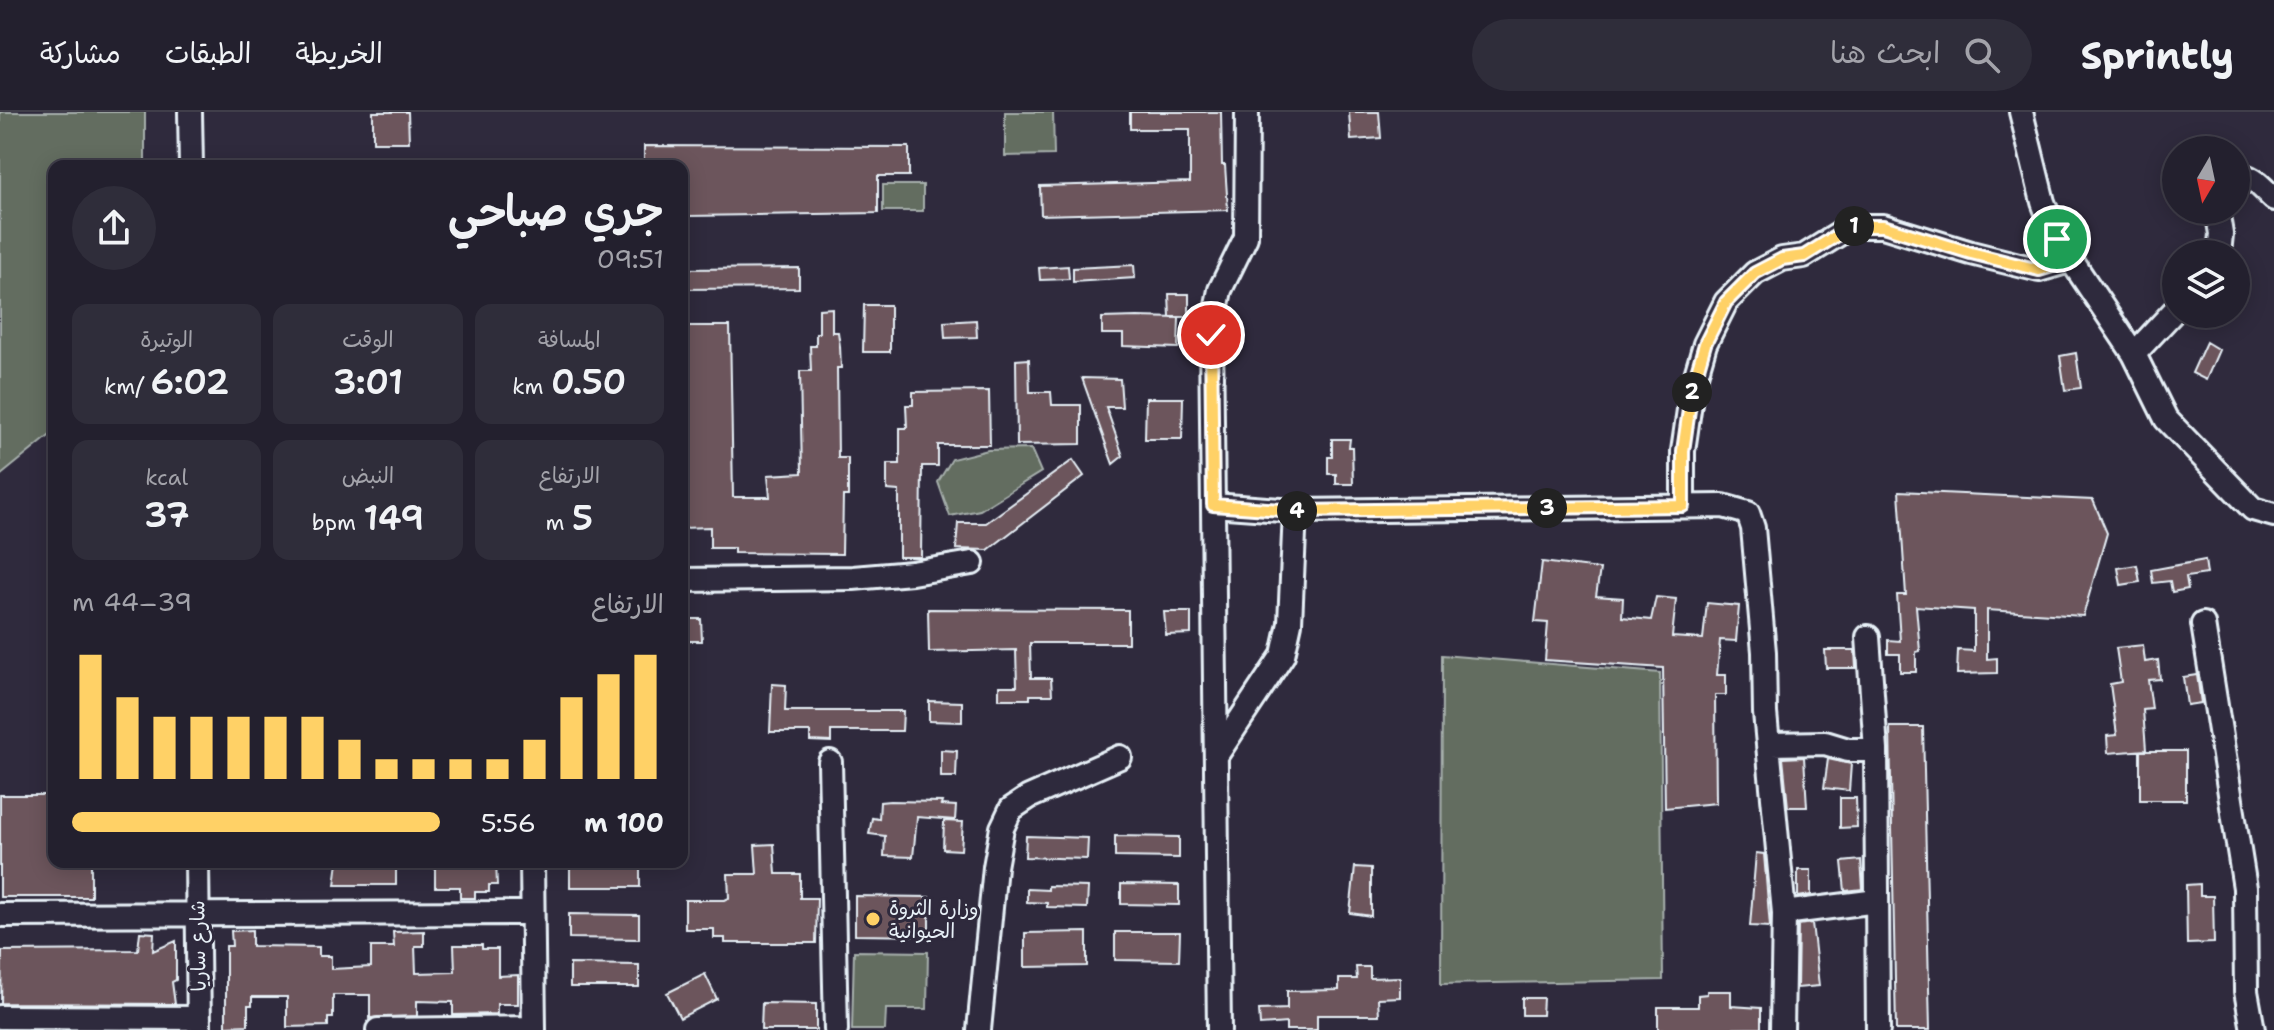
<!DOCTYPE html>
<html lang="ar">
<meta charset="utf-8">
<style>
body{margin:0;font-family:"Shantell Sans","Playpen Sans Arabic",sans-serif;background:#2f2d3a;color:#f1f3f6;direction:rtl;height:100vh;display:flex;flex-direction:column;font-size:30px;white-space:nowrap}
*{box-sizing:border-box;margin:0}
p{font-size:26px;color:#a3a3aa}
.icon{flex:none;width:44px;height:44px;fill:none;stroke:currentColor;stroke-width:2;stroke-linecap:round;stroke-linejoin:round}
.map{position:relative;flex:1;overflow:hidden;direction:ltr}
.side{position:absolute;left:48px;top:48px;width:640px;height:708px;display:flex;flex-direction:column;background:#23202e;border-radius:16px;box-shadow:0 4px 20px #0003,0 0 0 2px #403e4a;direction:rtl}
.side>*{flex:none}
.needle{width:52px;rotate:189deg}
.tools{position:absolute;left:2162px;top:24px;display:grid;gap:16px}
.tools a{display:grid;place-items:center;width:88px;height:88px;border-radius:50%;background:#23202e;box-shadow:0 4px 20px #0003,0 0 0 2px #403e4a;font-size:40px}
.pin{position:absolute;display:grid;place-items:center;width:68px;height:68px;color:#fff;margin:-34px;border:4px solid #fff;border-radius:50%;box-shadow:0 2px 8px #0007}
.km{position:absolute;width:40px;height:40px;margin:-20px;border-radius:50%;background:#222;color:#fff;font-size:22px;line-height:40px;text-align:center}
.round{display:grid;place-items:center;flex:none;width:84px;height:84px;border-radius:42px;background:#2f2d3a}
.summary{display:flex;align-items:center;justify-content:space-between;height:136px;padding:0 24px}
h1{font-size:44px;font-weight:600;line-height:60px}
.metrics{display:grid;grid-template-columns:repeat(3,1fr);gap:12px;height:136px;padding:8px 24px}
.metrics div{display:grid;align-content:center;border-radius:16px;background:#2f2d3a;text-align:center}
.metrics b{font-size:34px;font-weight:600}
.metrics small{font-size:22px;font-weight:400}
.metrics p{font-size:22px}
.chart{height:224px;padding:16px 24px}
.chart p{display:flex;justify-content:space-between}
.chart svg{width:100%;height:144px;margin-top:8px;stroke:#ffd166;stroke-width:6}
ul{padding:0 24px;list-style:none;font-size:26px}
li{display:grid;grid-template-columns:128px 96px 1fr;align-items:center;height:60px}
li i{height:20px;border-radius:10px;background:#ffd166}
header{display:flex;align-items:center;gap:48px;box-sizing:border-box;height:112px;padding:0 40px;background:#23202e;border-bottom:2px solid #403e4a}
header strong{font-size:38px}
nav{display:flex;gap:44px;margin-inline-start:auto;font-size:28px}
.search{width:560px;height:72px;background:#2f2d3a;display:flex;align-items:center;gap:20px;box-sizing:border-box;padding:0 28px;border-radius:44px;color:#a3a3aa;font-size:30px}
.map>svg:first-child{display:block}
.green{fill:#646d61;stroke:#a6afac;stroke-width:2}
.building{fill:#6c555b;stroke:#e8f1f8;stroke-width:2}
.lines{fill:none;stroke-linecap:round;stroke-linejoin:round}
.minor-casing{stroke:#e8f1f8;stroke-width:28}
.minor{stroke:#2f2a3d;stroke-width:22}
.route-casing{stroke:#fff;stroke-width:16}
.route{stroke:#ffd166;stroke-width:10}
.poi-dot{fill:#ffd166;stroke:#2f2a3d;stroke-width:3}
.labels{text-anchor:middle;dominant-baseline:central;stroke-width:6;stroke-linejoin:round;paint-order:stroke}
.poi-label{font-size:20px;fill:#e8f1f8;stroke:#2f2a3d;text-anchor:start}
.street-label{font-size:20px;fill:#e8f1f8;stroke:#2f2a3d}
</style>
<header>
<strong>Sprintly</strong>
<div class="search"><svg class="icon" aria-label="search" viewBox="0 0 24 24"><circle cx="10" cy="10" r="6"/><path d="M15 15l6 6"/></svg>ابحث هنا</div>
<nav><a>الخريطة</a><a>الطبقات</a><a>مشاركة</a></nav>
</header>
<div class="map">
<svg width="2274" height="918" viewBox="0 0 2274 918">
<rect width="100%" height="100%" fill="#2f2a3d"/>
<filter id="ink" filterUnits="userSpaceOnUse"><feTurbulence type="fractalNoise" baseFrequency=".0125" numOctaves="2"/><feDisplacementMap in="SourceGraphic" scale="16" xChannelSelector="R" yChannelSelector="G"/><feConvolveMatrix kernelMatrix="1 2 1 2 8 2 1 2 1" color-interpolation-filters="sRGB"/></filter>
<g filter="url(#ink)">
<path class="green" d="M0,0H145V54H54V320L0,364Z
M1005,0H1053L1054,43L1005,44Z
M883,73H923V99H883Z
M1031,337L1041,360L980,398L950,404L938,370L952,347L988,338Z
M1442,543L1660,561L1663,868L1441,872Z
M854,839L928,840L927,897H886L885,918H852Z"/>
<path class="building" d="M373,0H408L409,30H373Z
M1130,0H1221L1222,53H1225L1228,98L1041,103L1040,74L1190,70V17H1130Z
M1349,0H1379L1381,26L1351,28Z
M644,34L909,35V64H878V101L688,104L687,63H682V54H644Z
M1134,153L1135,166L1073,170V156Z
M1068,154L1069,167L1040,168L1039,156Z
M799,156V176L682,177V157Z
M1169,182H1189V205H1170Z
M864,193H890V240H863Z
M832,196V220H838L840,234L841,256H837L838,346H848V384H843L842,442L734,441V436H710V415L682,416V214H730L733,385H770L768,363L802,361L800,259H811L810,234H816V221H819V197Z
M1137,205L1179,206L1178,236L1123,234V222H1102V206Z
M976,208L977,225L945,226L944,210Z
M2206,230L2219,238L2206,268L2192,261Z
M2076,241L2081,276L2065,278L2060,244Z
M1029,247L1030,280H1051L1052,293H1081V332L1017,333L1016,248Z
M1082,266L1120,267L1122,295H1106L1123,344L1113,352Z
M989,279L990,333H938V354H922L921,445H899V379L887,378V352H900V316H907L906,293H913V280Z
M1146,286H1183L1182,327H1145Z
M1332,327H1350L1349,335H1352L1353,372H1336V362H1328V345H1332Z
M1073,348L1084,364L988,438L956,437L958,411H986Z
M1899,379L2093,388L2107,421L2083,504L1987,498V547L1997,546V561L1957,562L1958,538L1974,539V498L1916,494L1920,539L1916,540V560H1900V542H1888V528L1900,529L1897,483H1906Z
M2205,448L2207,462L2186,465L2188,477L2172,480L2170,469L2153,471L2151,458Z
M1542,450L1600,457L1596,484L1623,486L1622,505L1651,508L1656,485L1676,487L1672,525L1703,527L1707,491L1739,494L1736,529L1720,528L1717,563H1726V583H1715L1716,691L1665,696L1663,556L1545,548L1548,511L1535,510Z
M2137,453L2140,470L2121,473L2118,456Z
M928,497L1128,498V531H1030L1031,566H1051L1052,583H1030V587H999V574H1017L1016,538L929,540Z
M1164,500H1191V522L1166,523Z
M682,507H701L702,529H682Z
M2143,533L2145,550L2158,548L2160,567L2148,568L2152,597L2143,598L2146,638L2108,641L2107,624L2117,623L2110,572L2121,570L2116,536Z
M1825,538H1855L1856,556H1826Z
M2197,563L2201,591L2187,593L2183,565Z
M772,572L786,573L785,599H903L902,619H831V630L810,629V620H770Z
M929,589L962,590V610L929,609Z
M1890,615H1923L1930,918H1896Z
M941,638L957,639L956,665H941Z
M2140,639H2186V688H2140Z
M1804,645L1807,695H1788L1783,646Z
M1828,647L1851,652L1849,679L1824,676Z
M0,683H54V750H91V785H0Z
M1840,686H1856L1857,715L1840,716Z
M890,689L942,690L941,693L956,694L955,708L917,705L913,745L884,744L885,724L869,722L872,706L879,707L880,690Z
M944,709L963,710L961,738L943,737Z
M1026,724L1088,726L1087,747L1025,745Z
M1115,724L1179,725V746L1115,745Z
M774,732L776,762H800V786H817L816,831H725V826H714V817H685V788H725L729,786L728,762H757L755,733Z
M1756,741L1764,742L1770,815L1750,814Z
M1861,748L1863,777L1845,779L1842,750Z
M338,750H396V773H335Z
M435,750H496L497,773H489V780H475V786H460V775H435Z
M570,754H640V775H570Z
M1355,755L1371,756V804L1350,801Z
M1798,758H1811V783L1798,785Z
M1121,772L1179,773V793L1121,792Z
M2200,772V784H2213L2214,831L2187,832L2186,773Z
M1048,774L1088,775L1087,796L1047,795V791L1027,790V777L1048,778Z
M855,784L929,785V824L855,823Z
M569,802L639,803V827L569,826Z
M1812,811L1819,874L1797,876L1798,813Z
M252,818V834L319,835V844H331V857L371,855V835H394L393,820L424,819V834H415L416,861L455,860L454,833H482V837H498V864L518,863V892H497V902L453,903V890L417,889V904L370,906V883H333V906H328V914L287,915V885H252V893H248V913L226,914V834H232L231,819Z
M140,820L154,821L153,839L176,829V868L172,870L175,892L1,891L2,839L138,838Z
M1087,820V854L1025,855V821Z
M1115,820H1180L1179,849L1115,848Z
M570,852L639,853V875H570Z
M1356,855H1370V866L1400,865V885L1378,886L1379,903H1317V918H1286V911L1260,913L1259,898L1287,897V879L1339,878V867H1357Z
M705,862L717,887L680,906L667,881Z
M1707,879H1731V894L1761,896V916L1658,918V895H1698V883L1707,882Z
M1522,886H1543L1542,903H1522Z
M762,891L816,892V918H761Z"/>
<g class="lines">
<defs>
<path id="minor" d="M190,0L191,54
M2021,0L2043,90L2057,127L2134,242L2166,307L2253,397L2274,403
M2236,63C2254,63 2262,76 2274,87
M2217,98L2221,122L2219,142
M2134,242L2176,197
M1213,393L1295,399L1723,394L1748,401L1753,416L1764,540L1765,601L1784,801L1782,918
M1683,394V339L1692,277L1705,232L1726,190L1755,161L1782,147L1804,144L1852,114H1883L1971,141L2039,158L2072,148
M682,468L853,466L912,461L972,451
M2203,512L2245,776L2246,879L2253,918
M1868,525L1876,638L1878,918
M1770,632L1825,631L1848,638H1876
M1216,644L1283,543L1290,511L1295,399
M830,650L836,918
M197,750L199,918
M532,750L534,918
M1784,801L1877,789
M0,803L532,801
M0,905L199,906
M378,918L534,916
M979,918L995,755L1002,716L1011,697L1029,685L1120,645
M1219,918L1211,223L1220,178L1246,125L1247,0"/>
</defs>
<use href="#minor" class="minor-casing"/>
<use href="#minor" class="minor"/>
</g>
</g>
<g class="lines" filter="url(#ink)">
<defs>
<path id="route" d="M1211,223L1213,393L1295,399L1683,394V339L1692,277L1705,232L1726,190L1755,161L1782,147L1804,144L1852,114H1883L1971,141L2039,158L2072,148L2057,127"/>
</defs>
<use href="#route" class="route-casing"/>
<use href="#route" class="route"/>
</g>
<circle class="poi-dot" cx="873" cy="807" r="8"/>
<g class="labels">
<g class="poi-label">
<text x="889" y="796">وزارة الثروة<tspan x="889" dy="23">الحيوانية</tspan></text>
</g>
<g class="street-label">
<text transform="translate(198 834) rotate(-91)">شارع ساريا</text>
</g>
</g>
</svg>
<div class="tools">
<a><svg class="needle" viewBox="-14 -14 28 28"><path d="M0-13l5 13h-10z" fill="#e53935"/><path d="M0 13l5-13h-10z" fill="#a3a3aa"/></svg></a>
<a><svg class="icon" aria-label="layers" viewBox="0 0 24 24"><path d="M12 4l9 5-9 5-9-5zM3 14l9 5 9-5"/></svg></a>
</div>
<div class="pin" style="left:2057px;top:127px;background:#1e9e55"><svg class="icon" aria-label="arrive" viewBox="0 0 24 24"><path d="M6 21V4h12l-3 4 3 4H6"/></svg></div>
<div class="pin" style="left:1211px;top:223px;background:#d93025"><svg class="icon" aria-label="check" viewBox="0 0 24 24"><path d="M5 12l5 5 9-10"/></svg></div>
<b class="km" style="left:1854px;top:114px">1</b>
<b class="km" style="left:1692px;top:280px">2</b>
<b class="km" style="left:1547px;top:396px">3</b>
<b class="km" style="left:1297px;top:399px">4</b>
<section class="side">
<div class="summary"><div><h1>جري صباحي</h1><p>09:51</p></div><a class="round"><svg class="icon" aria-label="share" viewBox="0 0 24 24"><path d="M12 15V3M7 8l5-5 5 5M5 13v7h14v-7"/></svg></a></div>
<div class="metrics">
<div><p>المسافة</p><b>0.50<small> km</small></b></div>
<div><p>الوقت</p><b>3:01</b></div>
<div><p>الوتيرة</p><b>6:02<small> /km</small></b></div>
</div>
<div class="metrics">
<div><p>الارتفاع</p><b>5<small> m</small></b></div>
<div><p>النبض</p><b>149<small> bpm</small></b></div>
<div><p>kcal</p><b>37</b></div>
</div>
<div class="chart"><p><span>الارتفاع</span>39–44 m</p>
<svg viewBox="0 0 160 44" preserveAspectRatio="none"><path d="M5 44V6M15 44V19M25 44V25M35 44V25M45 44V25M55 44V25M65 44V25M75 44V32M85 44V38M95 44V38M105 44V38M115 44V38M125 44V32M135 44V19M145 44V12M155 44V6"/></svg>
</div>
<ul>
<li><b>100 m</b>5:56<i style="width:100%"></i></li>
</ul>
</section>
</div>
